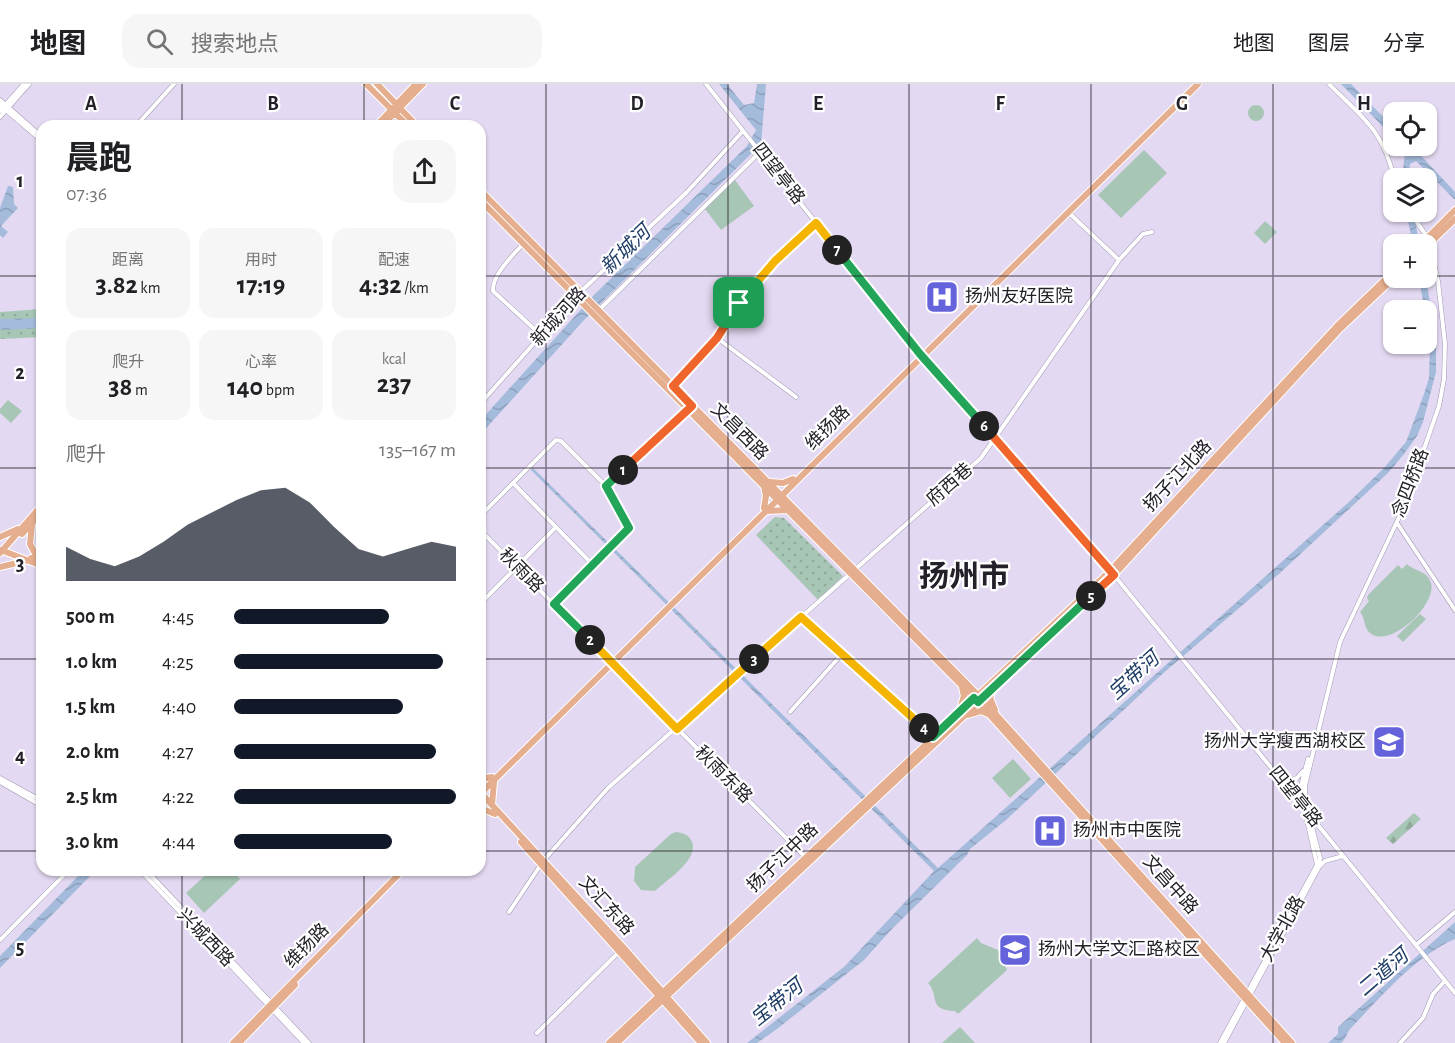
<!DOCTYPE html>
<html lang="zh">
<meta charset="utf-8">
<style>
body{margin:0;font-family:"Alegreya Sans","Noto Sans SC",sans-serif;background:#f6f6f6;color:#202124;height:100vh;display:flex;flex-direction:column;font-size:22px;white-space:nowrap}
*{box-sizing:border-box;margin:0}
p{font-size:20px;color:#757577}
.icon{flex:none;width:33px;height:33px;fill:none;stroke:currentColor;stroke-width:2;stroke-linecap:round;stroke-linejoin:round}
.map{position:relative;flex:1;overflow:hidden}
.drawer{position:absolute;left:36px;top:36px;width:450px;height:756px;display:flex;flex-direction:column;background:#fff;border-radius:18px;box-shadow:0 2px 4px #0004}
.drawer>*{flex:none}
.tools{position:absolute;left:1383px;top:18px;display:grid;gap:12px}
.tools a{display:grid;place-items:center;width:54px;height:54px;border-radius:12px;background:#fff;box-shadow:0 2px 4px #0004;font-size:30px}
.pin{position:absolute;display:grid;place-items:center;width:51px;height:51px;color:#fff;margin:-26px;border-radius:12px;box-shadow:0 3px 9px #0006}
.km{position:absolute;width:30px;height:30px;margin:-15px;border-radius:50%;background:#222;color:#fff;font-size:16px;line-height:30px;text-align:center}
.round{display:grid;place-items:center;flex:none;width:63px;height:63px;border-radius:18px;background:#f6f6f6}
.summary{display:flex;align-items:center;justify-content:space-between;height:102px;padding:0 30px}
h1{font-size:33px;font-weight:700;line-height:45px}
.metrics{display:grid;grid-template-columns:repeat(3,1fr);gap:9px;height:102px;padding:6px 30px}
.metrics div{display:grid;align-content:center;border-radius:15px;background:#f6f6f6;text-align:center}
.metrics b{font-size:26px;font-weight:700}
.metrics small{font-size:16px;font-weight:400}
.metrics p{font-size:16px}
.chart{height:168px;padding:12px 30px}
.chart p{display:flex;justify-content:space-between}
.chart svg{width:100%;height:108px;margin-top:6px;fill:#111827;opacity:.7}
ul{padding:0 30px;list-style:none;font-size:20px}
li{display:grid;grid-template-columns:96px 72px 1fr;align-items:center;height:45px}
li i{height:15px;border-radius:8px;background:#111827}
header{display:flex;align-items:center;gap:36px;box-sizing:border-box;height:84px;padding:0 30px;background:#fff;border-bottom:2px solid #e0e0e0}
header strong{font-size:28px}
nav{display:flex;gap:33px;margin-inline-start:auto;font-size:21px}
.search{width:420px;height:54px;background:#f6f6f6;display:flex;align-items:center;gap:15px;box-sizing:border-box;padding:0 21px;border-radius:18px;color:#757577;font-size:22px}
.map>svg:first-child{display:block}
.grass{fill:url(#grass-dots)}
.forest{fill:url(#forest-firs)}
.garden{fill:#a7c6b5}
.water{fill:url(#water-waves)}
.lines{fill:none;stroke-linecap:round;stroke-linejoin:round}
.minor-casing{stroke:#a399b1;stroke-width:5}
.major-casing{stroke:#fff;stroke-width:8}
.minor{stroke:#fff;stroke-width:4}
.major{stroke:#e5ae8e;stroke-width:6}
.split-1-casing{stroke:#fff;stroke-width:12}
.split-2-casing{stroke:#fff;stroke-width:12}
.split-3-casing{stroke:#fff;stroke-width:12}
.split-4-casing{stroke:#fff;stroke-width:12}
.split-5-casing{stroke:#fff;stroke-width:12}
.split-6-casing{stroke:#fff;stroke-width:12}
.split-7-casing{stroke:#fff;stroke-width:12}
.split-8-casing{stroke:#fff;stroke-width:12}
.split-1{stroke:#f0652b;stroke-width:8}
.split-2{stroke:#22a559;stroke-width:8}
.split-3{stroke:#f5b400;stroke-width:8}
.split-4{stroke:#f5b400;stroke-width:8}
.split-5{stroke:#22a559;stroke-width:8}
.split-6{stroke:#f0652b;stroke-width:8}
.split-7{stroke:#22a559;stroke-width:8}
.split-8{stroke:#f5b400;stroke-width:8}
.grid{fill:none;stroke:#24202a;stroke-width:1.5;stroke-opacity:0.55}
.labels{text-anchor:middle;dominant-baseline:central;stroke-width:4.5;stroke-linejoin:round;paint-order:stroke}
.street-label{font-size:18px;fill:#24202a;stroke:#fff}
.poi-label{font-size:18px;fill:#24202a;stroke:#fff;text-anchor:start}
.water-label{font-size:20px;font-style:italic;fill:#1e3c66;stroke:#fff}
.town-label{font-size:30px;font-weight:bold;fill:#24202a;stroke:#fff}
.grid-label{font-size:20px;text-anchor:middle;font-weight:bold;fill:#24202a;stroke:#fff;stroke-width:4.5;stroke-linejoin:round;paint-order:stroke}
</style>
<header>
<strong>地图</strong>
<div class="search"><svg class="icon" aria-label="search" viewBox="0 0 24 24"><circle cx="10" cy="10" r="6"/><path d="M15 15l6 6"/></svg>搜索地点</div>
<nav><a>地图</a><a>图层</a><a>分享</a></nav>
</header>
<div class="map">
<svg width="1455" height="959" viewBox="0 0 1455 959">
<defs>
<pattern id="grass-dots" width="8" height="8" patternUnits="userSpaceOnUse" patternTransform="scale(1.5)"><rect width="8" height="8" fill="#a7c6b5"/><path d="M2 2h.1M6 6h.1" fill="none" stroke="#90aa9c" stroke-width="1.8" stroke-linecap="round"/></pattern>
<pattern id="forest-firs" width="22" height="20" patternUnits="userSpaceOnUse" patternTransform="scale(1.5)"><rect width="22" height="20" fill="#a7c6b5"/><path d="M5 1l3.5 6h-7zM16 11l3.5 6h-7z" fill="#90aa9c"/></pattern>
<pattern id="water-waves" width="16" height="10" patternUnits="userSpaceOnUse" patternTransform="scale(1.5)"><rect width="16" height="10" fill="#a4bbdb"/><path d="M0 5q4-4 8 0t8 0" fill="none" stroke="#8da0bc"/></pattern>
</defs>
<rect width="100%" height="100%" fill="#e4d9f2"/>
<path class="grass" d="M42,225V253L0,255V228Z
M775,433L784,434L843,492L818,516L756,451Z"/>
<path class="forest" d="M1414,729L1421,735L1393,760L1386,754Z"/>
<path class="garden" d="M1248 29a8 8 0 1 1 16 0a8 8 0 1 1-16 0Z
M1144,66L1167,89L1121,134L1098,111Z
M735,96L754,122L721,146L705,125Z
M1265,137L1277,148L1265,160L1254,149Z
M8,316L22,327L11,339L0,329V325Z
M739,331L750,342L739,353L728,341Z
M1407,480C1415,488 1427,486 1431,499C1437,520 1394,561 1373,551C1363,546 1366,535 1360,528L1369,517L1367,514L1368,511L1398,481L1402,485Z
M1420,530L1426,535L1403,558L1397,552Z
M1013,675L1031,695L1010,714L992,694Z
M676,748C684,749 689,751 692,758C699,776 666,796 655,807L641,806L634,797L635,783L671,750Z
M211,786H232L240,795L204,829L186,809Z
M977,854L981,859L998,866L1007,886L958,930L955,927C927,926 940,912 928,899Z
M960,943L975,959H942Z"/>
<path class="water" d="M719,0H727L744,21L754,19L757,0H766L761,60L585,235L480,351V337L594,211L747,62L756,46Z
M1341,0H1351L1393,43V53Z
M1402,62H1412L1455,108V116L1416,77L1410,80L1408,94H1402L1405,68Z
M8,102L13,103L14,120L18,124L1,142L8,148L3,154L0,151V124Z
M1406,128H1414L1419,160H1413Z
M1419,194H1426L1436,255V288L1423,338L1417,352L1404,370L1389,388L1280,489L1160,592L1006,736L970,765L967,771L891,846L864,876L777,945L757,959H747L845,882L934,787L531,386L533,384L938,784L1350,417L1384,384L1406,358L1424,310L1429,294L1430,258Z
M42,234V244L0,246V235Z
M84,786H96L0,884V872Z
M1455,838V855C1415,872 1381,913 1351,944C1346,949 1347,954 1341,959H1328L1338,950V943Z"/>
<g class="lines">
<defs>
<path id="minor" d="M706,0L920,270L1114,491L1455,909
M1329,0C1363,34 1383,46 1394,94
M0,16L42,53
M0,21L42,57
M0,27L24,0
M0,33L29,0
M136,42L174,0
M1068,128L1119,176L1143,150L1152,148
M1410,128L1428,154
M523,160C512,172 492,191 493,207L542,252
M599,226L760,68
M717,254L796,313
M673,302L717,254L739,219L775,177L816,139
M480,320L576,212L687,108L743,47
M513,399L592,480
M606,402L689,325
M480,432L556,356L561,357L606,402L629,444L554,520
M1397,439L1455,526
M480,446L805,773
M480,520L556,443
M801,533L933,653
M480,534L482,535L480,539
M790,628L842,570
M0,694L42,717
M0,698L42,722
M1285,698L1297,694L1303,687
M1303,720L1301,702L1308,675
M1320,782L1325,777L1343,772
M140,786L304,959
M146,786L309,959
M509,828L544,776L608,704L981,374L1119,176
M0,856L69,786
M1416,861L1455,828
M537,949L620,867
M1220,959L1317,781L1305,727
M1224,959L1319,783L1320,774L1305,715V702L1340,558L1403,425L1439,322L1444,295L1445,260L1438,197L1430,161
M1400,959L1423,934L1433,910L1445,897"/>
<path id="major" d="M366,0L408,42
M377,0L417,42
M376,42L416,0
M382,42L423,0
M480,106L982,615L1292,959
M480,116L978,618L1285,959
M1421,160L1455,126
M1426,163L1455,135
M770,398L783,399L793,395
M764,424L766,412L764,402
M766,427L788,426
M32,440L30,460L38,475
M22,450L42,428
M0,453L18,445
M1,466L42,482
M0,469L42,421
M31,474L42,478
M0,483L25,477
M993,605L990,614L995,626
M960,625L964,612L962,603
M967,631L981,627L988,630
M480,695L492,693
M480,708L624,864L707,959
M480,710L1198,0
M492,720L494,698
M480,724L495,730
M521,758L701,959
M233,959L403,786
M239,959L295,901
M609,959L1110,487L1337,242L1394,187
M617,959L1114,491L1340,245L1394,194"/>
</defs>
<use href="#minor" class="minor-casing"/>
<use href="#major" class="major-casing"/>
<use href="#minor" class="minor"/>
<use href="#major" class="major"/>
</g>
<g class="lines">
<defs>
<path id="split-1" d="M623,386L692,322L673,302L717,254L739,219"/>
<path id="split-2" d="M590,556L554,520L629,444L606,402L623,386"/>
<path id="split-3" d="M590,556L677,645L754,575"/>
<path id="split-4" d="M754,575L801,533L924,644"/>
<path id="split-5" d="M924,644L933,653L974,614L978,618L1091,512"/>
<path id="split-6" d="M984,342L1114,491L1091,512"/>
<path id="split-7" d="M837,166L920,270L984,342"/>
<path id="split-8" d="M739,219L775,177L816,139L837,166"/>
</defs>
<use href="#split-1" class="split-1-casing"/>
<use href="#split-2" class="split-2-casing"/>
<use href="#split-3" class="split-3-casing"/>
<use href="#split-4" class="split-4-casing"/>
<use href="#split-5" class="split-5-casing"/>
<use href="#split-6" class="split-6-casing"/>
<use href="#split-7" class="split-7-casing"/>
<use href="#split-8" class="split-8-casing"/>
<use href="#split-1" class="split-1"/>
<use href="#split-2" class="split-2"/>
<use href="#split-3" class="split-3"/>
<use href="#split-4" class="split-4"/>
<use href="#split-5" class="split-5"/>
<use href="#split-6" class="split-6"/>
<use href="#split-7" class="split-7"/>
<use href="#split-8" class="split-8"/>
</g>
<path class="grid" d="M182,0V42M364,0V42M546,0V959M728,0V959M909,0V959M1091,0V959M1273,0V959M0,192H42M480,192H1394M1426,192H1455M0,384H42M480,384H1455M0,575H42M480,575H1455M0,767H42M480,767H1455M182,786V959M364,786V959"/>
<defs>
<symbol id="hospital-square" viewBox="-11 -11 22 22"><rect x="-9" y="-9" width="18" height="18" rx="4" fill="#6463dc" stroke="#fff"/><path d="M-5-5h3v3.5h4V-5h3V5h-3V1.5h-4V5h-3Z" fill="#fff"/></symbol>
<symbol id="university-square" viewBox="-11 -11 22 22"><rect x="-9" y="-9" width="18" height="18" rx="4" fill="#6463dc" stroke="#fff"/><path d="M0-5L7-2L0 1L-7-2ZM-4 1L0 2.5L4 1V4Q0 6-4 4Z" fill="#fff"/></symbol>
</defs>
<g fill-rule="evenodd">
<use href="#hospital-square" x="923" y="194" width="38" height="38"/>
<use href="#university-square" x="1370" y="639" width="38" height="38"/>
<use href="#hospital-square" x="1031" y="728" width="38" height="38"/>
<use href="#university-square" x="996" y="847" width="38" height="38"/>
</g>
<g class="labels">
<g class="street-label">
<text transform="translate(778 90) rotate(52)">四望亭路</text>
<text transform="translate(559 233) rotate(-48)">新城河路</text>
<text transform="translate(828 344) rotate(-45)">维扬路</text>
<text transform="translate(739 348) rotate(45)">文昌西路</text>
<text transform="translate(1178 392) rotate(-47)">扬子江北路</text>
<text transform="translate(1411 399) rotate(-69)">念四桥路</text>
<text transform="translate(950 401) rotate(-41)">府西巷</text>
<text transform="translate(521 487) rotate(45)">秋雨路</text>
<text transform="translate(723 691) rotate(45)">秋雨东路</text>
<text transform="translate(1295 713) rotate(51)">四望亭路</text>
<text transform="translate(783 774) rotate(-44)">扬子江中路</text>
<text transform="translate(1170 801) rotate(48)">文昌中路</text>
<text transform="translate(606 822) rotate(48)">文汇东路</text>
<text transform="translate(1283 845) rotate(-61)">大学北路</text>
<text transform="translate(205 854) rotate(46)">兴城西路</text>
<text transform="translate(307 862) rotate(-45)">维扬路</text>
</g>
<g class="poi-label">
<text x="965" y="213">扬州友好医院</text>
<text x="1366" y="658" text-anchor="end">扬州大学瘦西湖校区</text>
<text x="1073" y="747">扬州市中医院</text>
<text x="1038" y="866">扬州大学文汇路校区</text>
</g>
<g class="water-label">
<text transform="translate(626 166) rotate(-44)">新城河</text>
<text transform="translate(1134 592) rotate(-42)">宝带河</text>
<text transform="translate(1383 889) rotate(-41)">二道河</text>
<text transform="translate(777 919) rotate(-39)">宝带河</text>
</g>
<g class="town-label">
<text x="964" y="493">扬州市</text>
</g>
</g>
<g class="grid-label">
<text x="91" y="26">A</text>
<text x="273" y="26">B</text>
<text x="455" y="26">C</text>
<text x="637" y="26">D</text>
<text x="818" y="26">E</text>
<text x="1000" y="26">F</text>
<text x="1182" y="26">G</text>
<text x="1364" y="26">H</text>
<text x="20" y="103">1</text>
<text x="20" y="295">2</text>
<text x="20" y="486">3</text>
<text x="20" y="678">4</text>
<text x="20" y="870">5</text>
</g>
</svg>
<div class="tools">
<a><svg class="icon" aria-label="locate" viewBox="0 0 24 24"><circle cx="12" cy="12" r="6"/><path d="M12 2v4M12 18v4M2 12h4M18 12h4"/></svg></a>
<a><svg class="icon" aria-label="layers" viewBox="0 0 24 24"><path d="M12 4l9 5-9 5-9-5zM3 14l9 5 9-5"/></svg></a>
<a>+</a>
<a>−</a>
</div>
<div class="pin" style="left:739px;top:219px;background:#1e9e55"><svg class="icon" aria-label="arrive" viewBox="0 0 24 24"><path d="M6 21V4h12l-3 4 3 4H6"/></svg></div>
<b class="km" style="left:623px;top:386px">1</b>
<b class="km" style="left:590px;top:556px">2</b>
<b class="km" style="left:754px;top:575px">3</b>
<b class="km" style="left:924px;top:644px">4</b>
<b class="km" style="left:1091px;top:512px">5</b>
<b class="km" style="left:984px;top:342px">6</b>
<b class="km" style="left:837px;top:166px">7</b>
<section class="drawer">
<div class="summary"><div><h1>晨跑</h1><p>07:36</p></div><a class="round"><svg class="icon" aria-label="share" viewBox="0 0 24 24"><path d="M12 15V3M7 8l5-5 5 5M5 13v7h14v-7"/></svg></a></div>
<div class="metrics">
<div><p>距离</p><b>3.82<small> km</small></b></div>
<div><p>用时</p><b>17:19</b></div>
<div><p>配速</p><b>4:32<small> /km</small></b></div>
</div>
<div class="metrics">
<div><p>爬升</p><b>38<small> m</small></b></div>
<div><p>心率</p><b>140<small> bpm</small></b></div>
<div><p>kcal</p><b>237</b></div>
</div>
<div class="chart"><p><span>爬升</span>135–167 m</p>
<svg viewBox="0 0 160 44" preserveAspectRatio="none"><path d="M0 44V30L10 35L20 38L30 34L40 28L50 21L60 16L70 11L80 7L90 6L100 12L110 22L120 31L130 34L140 31L150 28L160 30V44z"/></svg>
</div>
<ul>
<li><b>500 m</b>4:45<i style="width:70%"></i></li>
<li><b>1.0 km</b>4:25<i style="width:94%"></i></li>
<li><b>1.5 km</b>4:40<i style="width:76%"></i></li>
<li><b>2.0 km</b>4:27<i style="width:91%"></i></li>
<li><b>2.5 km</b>4:22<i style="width:100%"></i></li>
<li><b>3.0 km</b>4:44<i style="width:71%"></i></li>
</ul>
</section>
</div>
